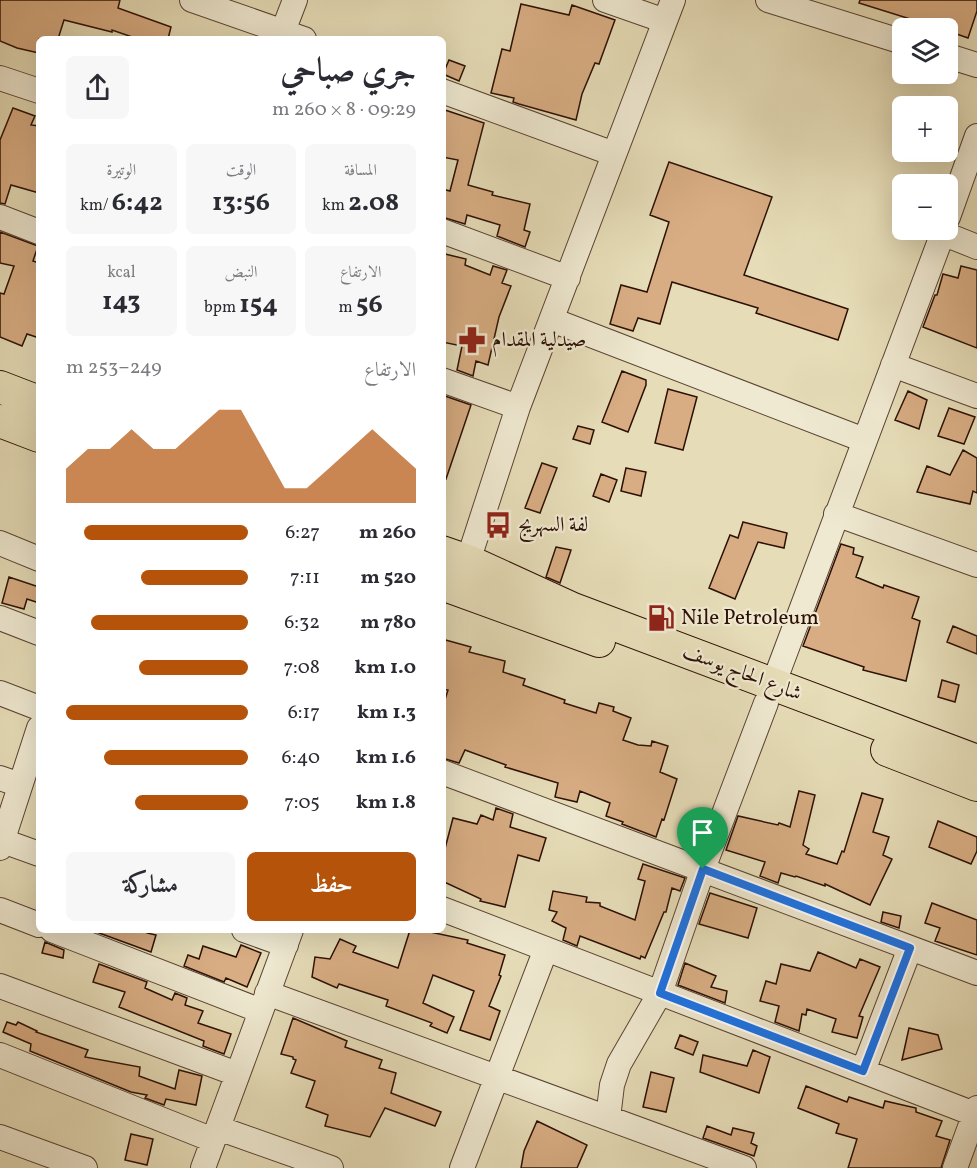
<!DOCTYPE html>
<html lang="ar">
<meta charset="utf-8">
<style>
body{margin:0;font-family:Vollkorn,Amiri,serif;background:#f7f7f7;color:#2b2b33;direction:rtl;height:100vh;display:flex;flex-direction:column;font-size:22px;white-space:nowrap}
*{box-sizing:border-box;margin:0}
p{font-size:20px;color:#7c7c81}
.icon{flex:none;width:33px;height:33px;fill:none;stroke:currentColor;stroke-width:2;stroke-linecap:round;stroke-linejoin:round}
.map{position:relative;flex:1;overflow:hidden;direction:ltr}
.side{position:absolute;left:36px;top:36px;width:410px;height:897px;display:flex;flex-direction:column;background:#fff;border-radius:9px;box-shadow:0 6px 24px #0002;direction:rtl}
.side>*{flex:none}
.fabs{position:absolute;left:892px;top:18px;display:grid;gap:12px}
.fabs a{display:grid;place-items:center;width:66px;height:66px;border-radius:9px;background:#fff;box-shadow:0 6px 24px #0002;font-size:30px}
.pin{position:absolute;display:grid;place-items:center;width:51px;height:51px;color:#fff;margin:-62px -26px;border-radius:50% 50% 50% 0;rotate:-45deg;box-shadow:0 0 6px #0007}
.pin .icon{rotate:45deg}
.round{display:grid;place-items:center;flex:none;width:63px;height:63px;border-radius:9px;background:#f7f7f7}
.overview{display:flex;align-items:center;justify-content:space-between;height:102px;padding:0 30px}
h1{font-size:33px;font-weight:700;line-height:45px}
.stats{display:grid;grid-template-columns:repeat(3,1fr);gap:9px;height:102px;padding:6px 30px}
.stats div{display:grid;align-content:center;border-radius:9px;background:#f7f7f7;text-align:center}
.stats b{font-size:26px;font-weight:700}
.stats small{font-size:16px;font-weight:400}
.stats p{font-size:16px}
.chart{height:168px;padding:12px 30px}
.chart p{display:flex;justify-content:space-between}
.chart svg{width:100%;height:108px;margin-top:6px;fill:#b45309;opacity:.7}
.primary-button{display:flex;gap:12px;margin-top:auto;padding:12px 30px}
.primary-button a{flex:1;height:69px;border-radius:9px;background:#b45309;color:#fff;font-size:24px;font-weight:700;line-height:69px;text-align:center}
.primary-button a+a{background:#f7f7f7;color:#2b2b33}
ul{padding:0 30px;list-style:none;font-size:20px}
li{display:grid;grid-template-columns:96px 72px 1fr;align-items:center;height:45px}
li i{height:15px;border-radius:8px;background:#b45309}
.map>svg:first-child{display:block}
.building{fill:#d8ad83;stroke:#2c1005;stroke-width:1.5}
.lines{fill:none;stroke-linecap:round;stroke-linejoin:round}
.minor-casing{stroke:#5a4332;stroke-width:26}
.major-casing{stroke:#2c1005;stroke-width:34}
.minor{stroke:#efe9d1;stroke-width:24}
.major{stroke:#e6ddb8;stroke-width:32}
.route-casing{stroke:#fff;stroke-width:12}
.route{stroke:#1a73e8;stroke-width:8}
.labels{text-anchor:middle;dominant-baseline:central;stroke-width:4.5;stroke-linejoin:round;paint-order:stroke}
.poi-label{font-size:21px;fill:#2c1005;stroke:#efe9d1;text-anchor:start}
.street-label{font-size:21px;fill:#2c1005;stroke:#efe9d1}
</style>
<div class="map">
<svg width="977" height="1168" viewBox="0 0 977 1168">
<rect width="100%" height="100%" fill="#e6ddb8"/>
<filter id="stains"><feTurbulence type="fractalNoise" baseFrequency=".00333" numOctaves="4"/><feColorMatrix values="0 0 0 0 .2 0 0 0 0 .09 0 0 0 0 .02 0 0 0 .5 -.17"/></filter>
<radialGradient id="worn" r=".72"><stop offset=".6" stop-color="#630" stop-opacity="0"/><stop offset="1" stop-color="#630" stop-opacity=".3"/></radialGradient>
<path class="building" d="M0,0H120L118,8L171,27L168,39H138L112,30V32L64,20L58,39H39V53L17,48L0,41Z
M860,0H977V11L968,38L948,31V28H939L859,3Z
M521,4L569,15L572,5L615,20L599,64L595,63L582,94L576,120L519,104L513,102L514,98L491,93L502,49L510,51Z
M449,60L465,66L459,81L443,74Z
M13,108L35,116L31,125L39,126V193L11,185L5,204L0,203V140Z
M442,109L484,123L468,185L493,192L492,195L530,204L524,230L530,232L525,247L497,236L500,225L467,215L465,224L442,217V189L450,191L458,160L442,157Z
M669,162L772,197L744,275L848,309L838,340L756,313L758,308L672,282L660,324L638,318L633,331L610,324L621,285L647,292L669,222L650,215Z
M0,232L38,246L33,261L39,263V338L27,334L22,346L0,337V293L4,294L14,266L0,263Z
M445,254L466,259L465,265L490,275L493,266L507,270L502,283L511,286L499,317L488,365L476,361L473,376L457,370L462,346L442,342V264Z
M961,266L977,270V348L923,327L935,295H937L943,274L958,278Z
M622,371L646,380V385L628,432L602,422Z
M668,389L697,397L683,450L655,443Z
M908,391L927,400L919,429L895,420Z
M442,395L471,405L446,479L442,478Z
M949,408L975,417L964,444L938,436Z
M578,426L594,430L590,444L573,439Z
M963,450L977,458V493L973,491L970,504L917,492L927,466L950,475Z
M542,463L557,468L540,513L525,508Z
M626,468L646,472L641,496L621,491Z
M601,474L617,480L609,502L593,496Z
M743,522L787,533L784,548L758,542L735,599L709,588L730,535L738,538Z
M841,544L854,548L853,554L863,557L856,577L883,588L884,585L919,597L912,618L920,621L906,681L863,670L864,667L803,646Z
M556,547L571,550L560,583L546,577Z
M9,577L39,587V603L27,599L24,609L2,603Z
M953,626L977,636V654L947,642Z
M442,639L471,647L469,652L505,661L503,672L525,679L523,685L565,700L564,703L596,713L599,703L614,707L613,711L631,718L623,740L638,745L651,746L652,741L668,746L660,772L677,779L664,820L662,819L656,837L622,824L623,822L606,816L610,803L580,791L577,802L555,797L558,783L505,767L506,765L465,750L459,763L442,758V709L448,690L442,689Z
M942,680L959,685L955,702L938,697Z
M799,791L815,795L803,845L809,849L806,854L837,864L842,851L844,852L862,793L883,799L873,832L889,837L883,855L892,859L870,905L825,884V886L796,876L795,877L781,873L778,883L760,876L765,862L726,850L738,816L778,825L779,823L790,827Z
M496,808L513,814L510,827L546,838L539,861L518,855L505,907L480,901L481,899L442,881V860L453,818L477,824L481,815L493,820Z
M938,821L977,837V851L971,864L929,847Z
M643,864L685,878L680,891L672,888L666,912H664L645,958L641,956L640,959L580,936L577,946L563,940L566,928L552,921L557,912L549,910L553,891L587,897L586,902L600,903V906L635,920L645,881L638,879Z
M710,893L757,908L748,938L699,924Z
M932,903L977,920V955L935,941L940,928L925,923Z
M883,912L901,916L899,928L881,922Z
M91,930H147V933L156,935L151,952Z
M410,930H431L430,932L468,940L467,943L505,955L499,975L501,976L489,1006L500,1011L490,1040L460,1030L474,991L433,975L423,1003L454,1017L447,1033L430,1026L432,1023L386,1006L388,1000L339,984L337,988L312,977L315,957L330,959L340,939L356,946L353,952L398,968Z
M45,942L64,950L63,958L42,953Z
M241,945L261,953L247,987L226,978L224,982L184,966L188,955L199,959L203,946L236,957Z
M818,952L856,968L860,959L880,967L859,1016L863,1017L857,1038L832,1032L836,1019L807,1009L806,1015L802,1014L799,1031L775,1022L779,1006L760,1001L766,981L776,984L781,964L810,971Z
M685,963L716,976L711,987L727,991L725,1003L678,985Z
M99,964L147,982L145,988L172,1000L175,993L187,998L185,1005L203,1011L198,1023L231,1034L224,1054L203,1046L204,1041L119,1007L125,992L93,982Z
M293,1018L347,1041L345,1047L382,1060L379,1068L396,1073L391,1093L441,1112L435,1126L385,1108L370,1137L325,1126L328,1115L306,1107L315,1081L291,1073L296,1060L293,1059V1057L281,1054Z
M7,1022L16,1025L18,1022L37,1031L36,1032L88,1050L85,1057L140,1067L139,1076L175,1089L179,1070L202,1076L196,1105L166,1099L164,1105L145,1098L147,1095L131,1092L30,1051L31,1044L3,1032Z
M909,1028L938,1035L942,1049L902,1060Z
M680,1035L698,1042L693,1055L675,1048Z
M753,1050L770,1057L759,1093L700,1072L703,1055L747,1066Z
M651,1072L674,1078L666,1112L643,1107Z
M806,1086L847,1102L849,1097L883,1108L885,1101L916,1108V1112L942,1121L936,1136L950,1140L941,1168H848L857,1139L836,1133L839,1124L798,1108Z
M537,1121L587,1145L577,1168H521L524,1151Z
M707,1126L731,1135L733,1128L754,1133L751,1143L757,1146L754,1156L703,1138Z
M131,1134L153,1139L147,1165L125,1160Z"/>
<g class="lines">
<defs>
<path id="minor" d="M192,0L304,39
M605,0L665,21
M768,0L903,42
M280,39L295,0
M948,56L977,65
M0,78L39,91
M442,91L614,154
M0,217L39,232
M948,217L977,136
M442,231L568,278
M942,233L977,247
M552,320L864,440
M893,365L977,396
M442,380L518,407
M836,514L977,565
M0,543L39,559
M459,575L468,561L518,407L673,0
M0,618L39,633
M773,685L944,230
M0,693L39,708
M442,772L977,973
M0,778L20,785
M3,841L39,854
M0,848L39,728
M442,909L977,1115
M0,910L39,925
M52,930L261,1011
M244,930L286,945
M0,986L237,1074
M267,993L744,1168
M0,1055L213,1140
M863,1071L910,948
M608,1118L612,1085L619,1064L660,993L703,869L766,703
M218,1128L331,1168
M0,1137L85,1168
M203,1168L291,930
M462,1168L546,949
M955,1168L977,1108"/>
<path id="major" d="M0,387L39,402
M0,421L39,436
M442,552L468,561L573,609L977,761
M442,584L599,641
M887,750L977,785"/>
</defs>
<use href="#minor" class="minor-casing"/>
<use href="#major" class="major-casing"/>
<use href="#minor" class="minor"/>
<use href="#major" class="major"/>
</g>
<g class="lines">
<defs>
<path id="route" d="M703,869L910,948L863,1071L660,993Z"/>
</defs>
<use href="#route" class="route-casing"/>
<use href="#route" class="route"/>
</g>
<defs>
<symbol id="pharmacy-bare" viewBox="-9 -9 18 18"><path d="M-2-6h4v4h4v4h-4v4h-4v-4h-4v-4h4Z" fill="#8f2418" stroke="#efe9d1" stroke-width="2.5" paint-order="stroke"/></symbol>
<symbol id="bus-bare" viewBox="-9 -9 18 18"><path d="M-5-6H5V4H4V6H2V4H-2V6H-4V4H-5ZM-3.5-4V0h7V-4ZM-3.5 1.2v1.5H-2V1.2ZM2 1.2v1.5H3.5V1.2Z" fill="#8f2418" stroke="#efe9d1" stroke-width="2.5" paint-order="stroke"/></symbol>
<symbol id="fuel-bare" viewBox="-9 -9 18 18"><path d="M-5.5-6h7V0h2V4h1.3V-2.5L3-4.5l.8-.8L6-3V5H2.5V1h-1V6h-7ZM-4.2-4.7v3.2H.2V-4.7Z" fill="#8f2418" stroke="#efe9d1" stroke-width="2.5" paint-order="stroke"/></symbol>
</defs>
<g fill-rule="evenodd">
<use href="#pharmacy-bare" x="453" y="321" width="38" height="38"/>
<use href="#bus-bare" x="479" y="506" width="38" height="38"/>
<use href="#fuel-bare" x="642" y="599" width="38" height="38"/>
</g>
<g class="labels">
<g class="poi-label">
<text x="492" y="340">صيدلية المقدام</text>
<text x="518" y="525">لفة السهريج</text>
<text x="681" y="618">Nile Petroleum</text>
</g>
<g class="street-label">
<text transform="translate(742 673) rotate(21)">شارع الحاج يوسف</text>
</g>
</g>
<rect width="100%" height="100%" filter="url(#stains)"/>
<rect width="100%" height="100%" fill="url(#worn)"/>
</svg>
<div class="fabs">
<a><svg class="icon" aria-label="layers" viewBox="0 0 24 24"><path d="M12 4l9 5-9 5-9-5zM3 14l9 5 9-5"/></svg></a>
<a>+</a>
<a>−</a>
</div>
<div class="pin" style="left:703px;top:869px;background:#1e9e55"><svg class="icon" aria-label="arrive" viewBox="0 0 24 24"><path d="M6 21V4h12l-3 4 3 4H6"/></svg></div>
<section class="side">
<div class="overview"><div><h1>جري صباحي</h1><p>09:29 · 8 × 260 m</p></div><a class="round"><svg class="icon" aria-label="share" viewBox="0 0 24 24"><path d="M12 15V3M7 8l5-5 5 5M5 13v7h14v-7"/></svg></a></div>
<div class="stats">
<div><p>المسافة</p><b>2.08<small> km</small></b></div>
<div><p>الوقت</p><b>13:56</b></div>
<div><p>الوتيرة</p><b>6:42<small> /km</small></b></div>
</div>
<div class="stats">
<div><p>الارتفاع</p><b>56<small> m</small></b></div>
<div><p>النبض</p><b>154<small> bpm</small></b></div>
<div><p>kcal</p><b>143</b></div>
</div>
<div class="chart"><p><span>الارتفاع</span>249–253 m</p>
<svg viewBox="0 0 160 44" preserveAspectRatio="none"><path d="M0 44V30L10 22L20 22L30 14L40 22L50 22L60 14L70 6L80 6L90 22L100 38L110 38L120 30L130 22L140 14L150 22L160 30V44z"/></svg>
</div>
<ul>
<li><b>260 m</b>6:27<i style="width:90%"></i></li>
<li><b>520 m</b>7:11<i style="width:59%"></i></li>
<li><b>780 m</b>6:32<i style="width:86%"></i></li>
<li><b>1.0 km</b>7:08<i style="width:60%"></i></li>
<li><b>1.3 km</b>6:17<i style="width:100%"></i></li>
<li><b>1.6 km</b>6:40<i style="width:79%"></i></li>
<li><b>1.8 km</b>7:05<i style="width:62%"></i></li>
</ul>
<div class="primary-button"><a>حفظ</a><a>مشاركة</a></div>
</section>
</div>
